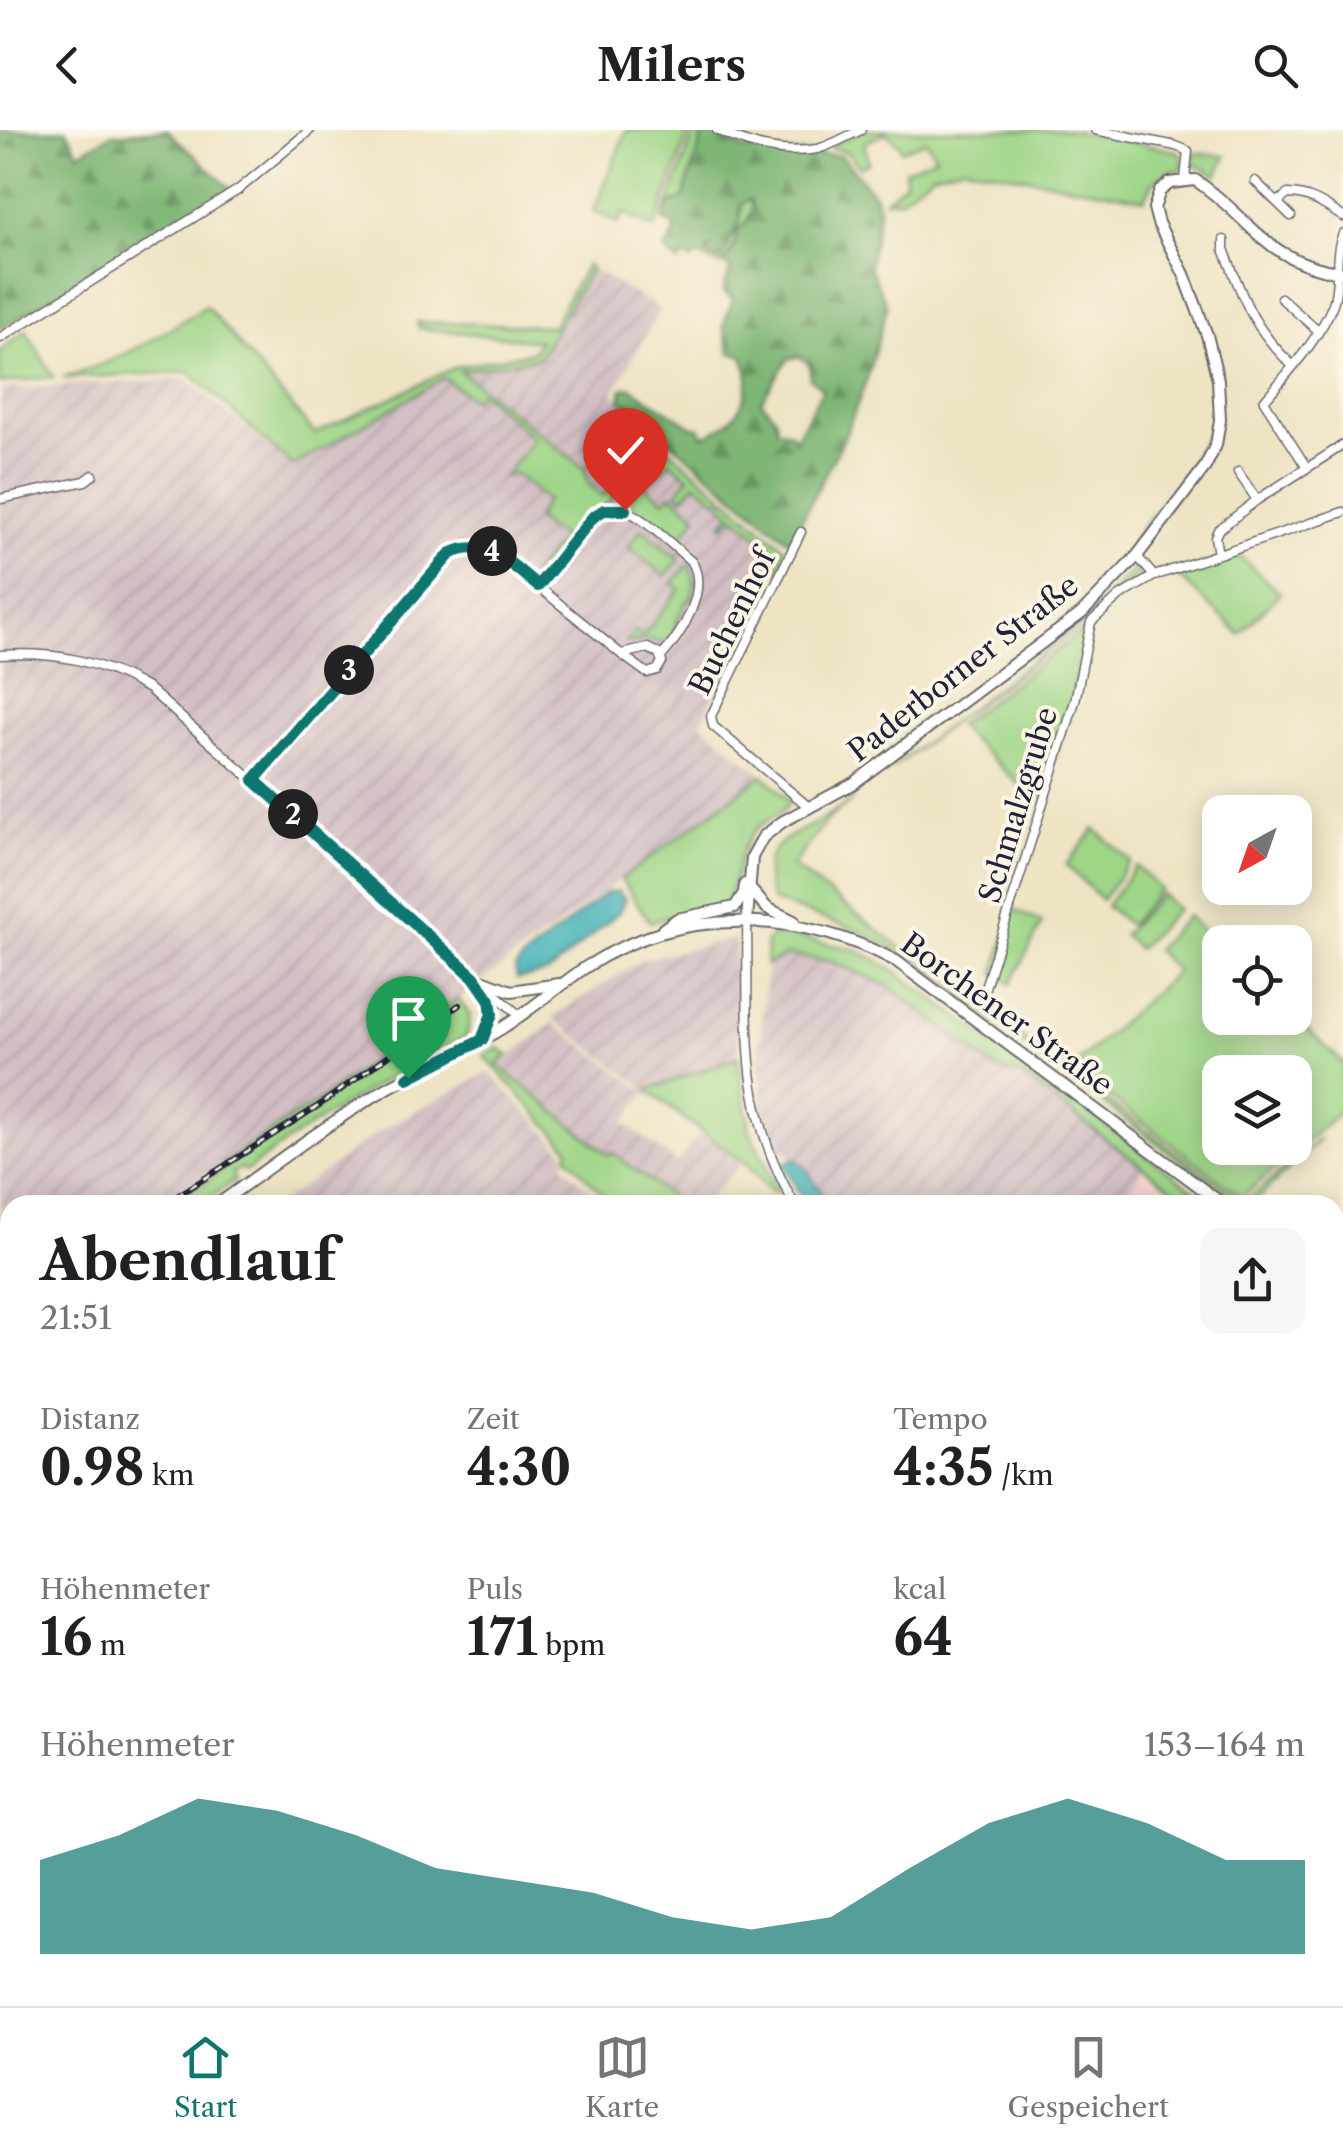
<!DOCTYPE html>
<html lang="de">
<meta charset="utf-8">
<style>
body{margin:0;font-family:"Libre Caslon Text",serif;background:#f6f6f6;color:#202124;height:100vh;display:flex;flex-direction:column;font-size:38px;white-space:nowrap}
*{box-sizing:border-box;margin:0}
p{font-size:32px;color:#757577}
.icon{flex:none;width:55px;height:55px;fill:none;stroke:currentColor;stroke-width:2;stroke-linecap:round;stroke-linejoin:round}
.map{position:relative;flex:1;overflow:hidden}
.panel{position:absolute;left:0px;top:1065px;width:1345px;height:812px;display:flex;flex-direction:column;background:#fff;border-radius:30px 30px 0 0;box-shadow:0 5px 25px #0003}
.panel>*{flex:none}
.needle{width:65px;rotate:220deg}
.fabs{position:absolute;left:1202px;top:665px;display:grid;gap:20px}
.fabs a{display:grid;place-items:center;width:110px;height:110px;border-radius:20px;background:#fff;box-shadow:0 5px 25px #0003;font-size:50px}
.pin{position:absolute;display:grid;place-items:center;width:85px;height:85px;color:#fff;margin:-102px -42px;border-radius:50% 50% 50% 0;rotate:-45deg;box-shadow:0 0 10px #0007}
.pin .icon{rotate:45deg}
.km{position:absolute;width:50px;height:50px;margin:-25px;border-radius:50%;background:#222;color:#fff;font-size:28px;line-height:50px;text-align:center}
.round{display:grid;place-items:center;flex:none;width:105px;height:105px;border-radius:20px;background:#f6f6f6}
.head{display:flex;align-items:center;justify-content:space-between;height:170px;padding:0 40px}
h1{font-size:55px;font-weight:800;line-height:75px}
.metrics{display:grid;grid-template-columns:repeat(3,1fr);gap:15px;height:170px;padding:10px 40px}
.metrics div{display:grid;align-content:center}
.metrics b{font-size:50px;font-weight:800}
.metrics small{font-size:28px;font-weight:400}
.metrics p{font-size:28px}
.chart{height:280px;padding:20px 40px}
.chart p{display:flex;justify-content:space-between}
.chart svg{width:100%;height:180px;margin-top:10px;fill:#0f766e;opacity:.7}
header{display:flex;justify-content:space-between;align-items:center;height:130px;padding:0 40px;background:#fff;font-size:45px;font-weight:800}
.tabs{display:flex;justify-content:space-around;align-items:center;height:140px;border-top:2px solid #e0e0e0;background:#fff;font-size:28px;color:#757577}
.tabs a{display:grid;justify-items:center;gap:5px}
.tabs .selected{color:#0f766e}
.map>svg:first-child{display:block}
.built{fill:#f7d0cd}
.industrial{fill:url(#industrial-furrows);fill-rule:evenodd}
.grass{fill:#9ed587;stroke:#607c61;stroke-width:2.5;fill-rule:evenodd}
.forest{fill:url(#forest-firs);stroke:#506c58;stroke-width:2.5;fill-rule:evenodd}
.park{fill:url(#park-tufts);stroke:#607c61;stroke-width:2.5}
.water{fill:#40b1b7;stroke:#316a79;stroke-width:2.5}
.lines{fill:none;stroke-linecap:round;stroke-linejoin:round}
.minor-casing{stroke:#69666b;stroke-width:11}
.major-casing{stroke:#69666b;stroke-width:14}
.minor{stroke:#fff;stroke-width:8}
.major{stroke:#fff;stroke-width:10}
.rail-casing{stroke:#22223b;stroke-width:6}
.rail{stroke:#fcf5e5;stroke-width:2.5;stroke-dasharray:8;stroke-linecap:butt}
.route-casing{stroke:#fff;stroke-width:20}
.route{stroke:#0f766e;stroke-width:12}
.labels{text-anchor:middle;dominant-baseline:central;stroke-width:8;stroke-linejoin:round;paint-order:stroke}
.street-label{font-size:30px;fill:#22223b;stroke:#fcf5e5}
</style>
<header><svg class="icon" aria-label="back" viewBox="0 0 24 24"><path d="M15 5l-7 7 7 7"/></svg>Milers<svg class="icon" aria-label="search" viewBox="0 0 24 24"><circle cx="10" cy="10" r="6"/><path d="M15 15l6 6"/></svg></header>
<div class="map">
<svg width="1343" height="1876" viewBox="0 0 1343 1876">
<defs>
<pattern id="industrial-furrows" width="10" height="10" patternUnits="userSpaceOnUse" patternTransform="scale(2.5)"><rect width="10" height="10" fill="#d2bec3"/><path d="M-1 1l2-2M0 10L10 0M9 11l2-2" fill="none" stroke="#b4a3a8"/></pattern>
<pattern id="forest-firs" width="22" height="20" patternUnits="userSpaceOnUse" patternTransform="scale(2.5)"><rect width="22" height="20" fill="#7eb674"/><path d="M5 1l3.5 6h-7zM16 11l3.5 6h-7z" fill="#679460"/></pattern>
<pattern id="park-tufts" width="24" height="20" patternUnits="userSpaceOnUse" patternTransform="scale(2.5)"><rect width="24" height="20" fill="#9ed587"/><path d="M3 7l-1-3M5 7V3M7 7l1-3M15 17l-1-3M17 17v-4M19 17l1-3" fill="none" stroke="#88b775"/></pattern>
</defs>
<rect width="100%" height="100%" fill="#fcf5e5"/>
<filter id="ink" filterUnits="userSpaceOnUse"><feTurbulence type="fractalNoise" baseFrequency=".01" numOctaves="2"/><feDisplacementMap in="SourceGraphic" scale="20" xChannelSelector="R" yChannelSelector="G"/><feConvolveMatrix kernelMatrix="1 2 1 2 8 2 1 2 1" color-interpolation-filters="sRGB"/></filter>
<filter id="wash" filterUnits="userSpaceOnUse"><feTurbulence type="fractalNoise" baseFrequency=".0048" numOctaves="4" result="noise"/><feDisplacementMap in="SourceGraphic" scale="40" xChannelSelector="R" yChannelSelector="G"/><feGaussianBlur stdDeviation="2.25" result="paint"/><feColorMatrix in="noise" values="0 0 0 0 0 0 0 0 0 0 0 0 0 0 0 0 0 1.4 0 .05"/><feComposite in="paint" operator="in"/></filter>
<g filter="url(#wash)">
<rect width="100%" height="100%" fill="#eee4c4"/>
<path class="built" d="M1142,1041L1190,1075H1117Z
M1343,1643V1793L1342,1796L1335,1795V1646Z
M1335,1798H1343V1872L1326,1868H1335Z"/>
<path class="industrial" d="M590,138L660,179L613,263L665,309L662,314L786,420L701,593L763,645L321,969L158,1075H10V1177L0,1184V259L186,249L293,337L459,240L539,228Z
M735,808L738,926L646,959L552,888L641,830Z
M788,826L833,832L889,857L995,938L1021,946L1144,1038L1117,1075H831L805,1036L773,1012L763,980L759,926L767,835Z
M553,893L741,1033L701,1075H681L613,1022L610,1025L500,934ZM646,963L699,1004L677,1033L624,993Z
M489,942L564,1021V1036L605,1075H277L383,999Z
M1335,1354L1343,1360V1631L1335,1633Z
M1098,1868H1185L1195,1876H1090Z"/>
<path class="grass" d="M626,0H690L656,95L653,98L623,83L618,93L594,81Z
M695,0H709L677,97L663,90Z
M864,0H879L884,4L864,13L869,32L860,37L847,22L832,19L831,16Z
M882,0H1072L1177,21L1183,26L1182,39C1160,43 1153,47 1145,69L963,36L932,44L900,69L885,70L905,52V40L936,26L926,11L901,20L899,14Z
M1194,23L1226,26L1217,46L1191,33Z
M760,24L773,25V28L762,38L749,68L753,79L725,132L705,122L710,117L724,125L741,84V74L748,70L752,41Z
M586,135L591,138L539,228L460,241L585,339L588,353L602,366L659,311L723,365L718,371L696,353L683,367L677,362L689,347L670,332L655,347L651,344L647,348L641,340L644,337L653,341L656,336L647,328L623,349L609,373L588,385L539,447L534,448L533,444L563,407L548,400L536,388L546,370L515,344L505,346L534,308L480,262L473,270L444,248L293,336L189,242L62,248C120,231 156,209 206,176L315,304L456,237L531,222L540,211L419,198L417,192L552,196Z
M26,200L53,247L0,253V221Z
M1214,294L1201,332L1136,416L1133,415V410L1185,343Z
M632,347L664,370L672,364L697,386L677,413L620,366Z
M726,368L786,419L779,441L771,434L779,424L734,385L724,396L722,394L731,382L721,374Z
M642,399L673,425H678L679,430L665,446L628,417Z
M1237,424L1280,463L1240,504L1176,444Z
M687,436L691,438L695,452L692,469L687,471L673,500L675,504L663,513L650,510L626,512L635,501L643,506L680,459L673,453Z
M1134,439H1139L1142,443L1083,494L891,639L1082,493Z
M1085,499L1072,570L1041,668H1034L957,596Z
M763,645L790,671C783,688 765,688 754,701C737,721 738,753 724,776L650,792L621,749Z
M854,669L827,690L792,736L1244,1073L1320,1009L1251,1075H1239L912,830L865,803L772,771C758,724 774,713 814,694C828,687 841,677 854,669Z
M1095,699L1130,731L1102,770L1066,735Z
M1136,736L1160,759L1129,795L1106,776Z
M1161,764L1177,779L1138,819L1123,805Z
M1014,779L1042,793L1011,854L995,843Z
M1187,786L1220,817V888H1295L1343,933V979L1242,1067L1072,938L1177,841L1155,820ZM1220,942H1295V1018H1220Z
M777,803L857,820L891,838L1215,1075H1194L1022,946L995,938L889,856L833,832L788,825L766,835L767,811Z
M458,869L470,885L467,906C390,945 315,990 246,1041L241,1038L232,1043L235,1050L200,1075H168L225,1039L223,1033L321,969Z
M498,918L508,925L498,935L609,1025L612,1022L681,1075H613L567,1026L569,1018L484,926Z
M738,927L750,1001L777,1060L772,1063L744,1033L647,960Z
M0,1324L10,1337V1386L0,1385Z"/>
<path class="forest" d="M0,0H67L79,23L112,4L167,0L231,59L0,199Z
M703,0L714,2L744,19L842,26L875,66L879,79L869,136L887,176L866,252L844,308L790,412L621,270L622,259L630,257L693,297L700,298L703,306C738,294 759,259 742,225L731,223L723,196L733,169L723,162L731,138L696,126L691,131L684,125L678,133L664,120L675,103L674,95L663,89L668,76L685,67C687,43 701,24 703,0ZM750,69L753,79L746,93L737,101L735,115L727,131L706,123L710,117L723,126L740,91L741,74ZM799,226L810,235V249L823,259L794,310L790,302L777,299L776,289L761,271L788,229Z"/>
<path class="park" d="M0,1665L10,1670V1868H973L982,1876H0Z"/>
<path class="water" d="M618,761L625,769L619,782L548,843L517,849L515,839L522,830L606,763Z
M794,1028L805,1037L830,1075H806L783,1034Z"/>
</g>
<g filter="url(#ink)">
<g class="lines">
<defs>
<path id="minor" d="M717,0C747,15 783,25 817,19C831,16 847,6 861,0
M1095,0L1176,16L1188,21L1185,49
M1255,51L1291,86
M1279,71L1288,64C1310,64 1325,75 1343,87
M1224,110V119C1244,170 1251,196 1293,236
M1281,168L1318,201
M0,208L238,60L310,0
M1307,338L1264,271C1288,242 1319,210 1333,174C1341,151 1333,125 1343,104
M1238,342L1257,370
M0,369L85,351L93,345
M801,402L711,586L713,596L810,678
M1218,424L1215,407L1218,400L1257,370L1343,315
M1137,426L1154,446
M538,456C555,435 592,372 622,379C641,384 676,419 692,432C709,461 681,505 661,527
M0,525C55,521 101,531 149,559L520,886
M254,650L450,423L468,416L496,422L621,524L648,518L659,524L662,532L657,540L647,543L621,524
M747,790C749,898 738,977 795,1075
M981,870L1075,571L1091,492L1120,466L1154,446L1343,382
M1335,1291L1343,1283
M1335,1638L1343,1636
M722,1868L731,1876
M1199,1868L1209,1876
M1307,1868L1340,1876
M1259,1876L1262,1868"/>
<path id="major" d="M752,761L767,778L794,791
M747,790L752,727L763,707L782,692L854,653L1082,483L1137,426L1205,337L1216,315L1220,290L1218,250L1207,205L1184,144L1158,93L1154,78L1160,61L1170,53L1195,50C1253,88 1263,132 1343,143
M663,799L677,789L735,777L744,763L745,754
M474,847L511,861L559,854
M475,848C494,875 495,879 482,909
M217,1075C270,1037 323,997 379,963C416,941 456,925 494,903C527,884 555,858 586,837C681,775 799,780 896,831L1224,1075
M1335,1138L1343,1140
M1335,1175L1343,1174
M0,1245L10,1234"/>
</defs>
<use href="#minor" class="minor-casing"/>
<use href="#major" class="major-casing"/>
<use href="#minor" class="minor"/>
<use href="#major" class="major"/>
<defs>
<path id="rail" d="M163,1075L318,976L459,875
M0,1187L10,1180
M0,1219L10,1209"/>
</defs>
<use href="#rail" class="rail-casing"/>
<use href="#rail" class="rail"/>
</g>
</g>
<g class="lines" filter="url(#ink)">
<defs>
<path id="route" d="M408,948L482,910L492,884L490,870L474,847L254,650L450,424C487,406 510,434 538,456L593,387L604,380H625"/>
</defs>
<use href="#route" class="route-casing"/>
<use href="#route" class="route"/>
</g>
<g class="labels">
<g class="street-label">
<text transform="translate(732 492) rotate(-64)">Buchenhof</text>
<text transform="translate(963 538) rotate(-38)">Paderborner Straße</text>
<text transform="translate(1018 675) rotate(-73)">Schmalzgrube</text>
<text transform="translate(1007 884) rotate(36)">Borchener Straße</text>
</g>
</g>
</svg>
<div class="fabs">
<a><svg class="needle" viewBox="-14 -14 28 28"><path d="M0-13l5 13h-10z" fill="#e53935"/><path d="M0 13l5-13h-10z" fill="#757577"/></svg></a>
<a><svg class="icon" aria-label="locate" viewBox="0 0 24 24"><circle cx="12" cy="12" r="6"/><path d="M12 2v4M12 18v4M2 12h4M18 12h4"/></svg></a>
<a><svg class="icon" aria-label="layers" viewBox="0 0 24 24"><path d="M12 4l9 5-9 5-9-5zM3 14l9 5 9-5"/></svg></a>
</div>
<div class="pin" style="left:408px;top:948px;background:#1e9e55"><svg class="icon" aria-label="arrive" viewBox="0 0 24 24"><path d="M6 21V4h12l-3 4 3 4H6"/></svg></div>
<div class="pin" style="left:625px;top:380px;background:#d93025"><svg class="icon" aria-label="check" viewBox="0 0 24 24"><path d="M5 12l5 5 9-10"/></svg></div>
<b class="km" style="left:293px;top:684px">2</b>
<b class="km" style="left:349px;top:540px">3</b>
<b class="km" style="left:492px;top:421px">4</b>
<section class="panel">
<div class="head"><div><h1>Abendlauf</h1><p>21:51</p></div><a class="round"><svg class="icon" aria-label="share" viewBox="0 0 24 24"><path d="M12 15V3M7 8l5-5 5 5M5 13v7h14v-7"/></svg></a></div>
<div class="metrics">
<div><p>Distanz</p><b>0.98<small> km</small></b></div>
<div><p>Zeit</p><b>4:30</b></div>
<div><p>Tempo</p><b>4:35<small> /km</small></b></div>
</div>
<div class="metrics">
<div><p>Höhenmeter</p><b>16<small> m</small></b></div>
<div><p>Puls</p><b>171<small> bpm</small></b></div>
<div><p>kcal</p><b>64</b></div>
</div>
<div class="chart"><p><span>Höhenmeter</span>153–164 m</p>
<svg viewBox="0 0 160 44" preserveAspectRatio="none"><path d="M0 44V21L10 15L20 6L30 9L40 15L50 23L60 26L70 29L80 35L90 38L100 35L110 23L120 12L130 6L140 12L150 21L160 21V44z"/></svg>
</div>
</section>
</div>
<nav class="tabs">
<a class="selected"><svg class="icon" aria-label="home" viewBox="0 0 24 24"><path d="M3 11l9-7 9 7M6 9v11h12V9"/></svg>Start</a>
<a><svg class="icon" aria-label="map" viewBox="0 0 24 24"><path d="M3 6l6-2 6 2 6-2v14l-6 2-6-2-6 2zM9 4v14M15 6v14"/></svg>Karte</a>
<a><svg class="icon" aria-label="saved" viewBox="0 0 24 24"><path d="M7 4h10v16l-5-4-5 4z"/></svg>Gespeichert</a>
</nav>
